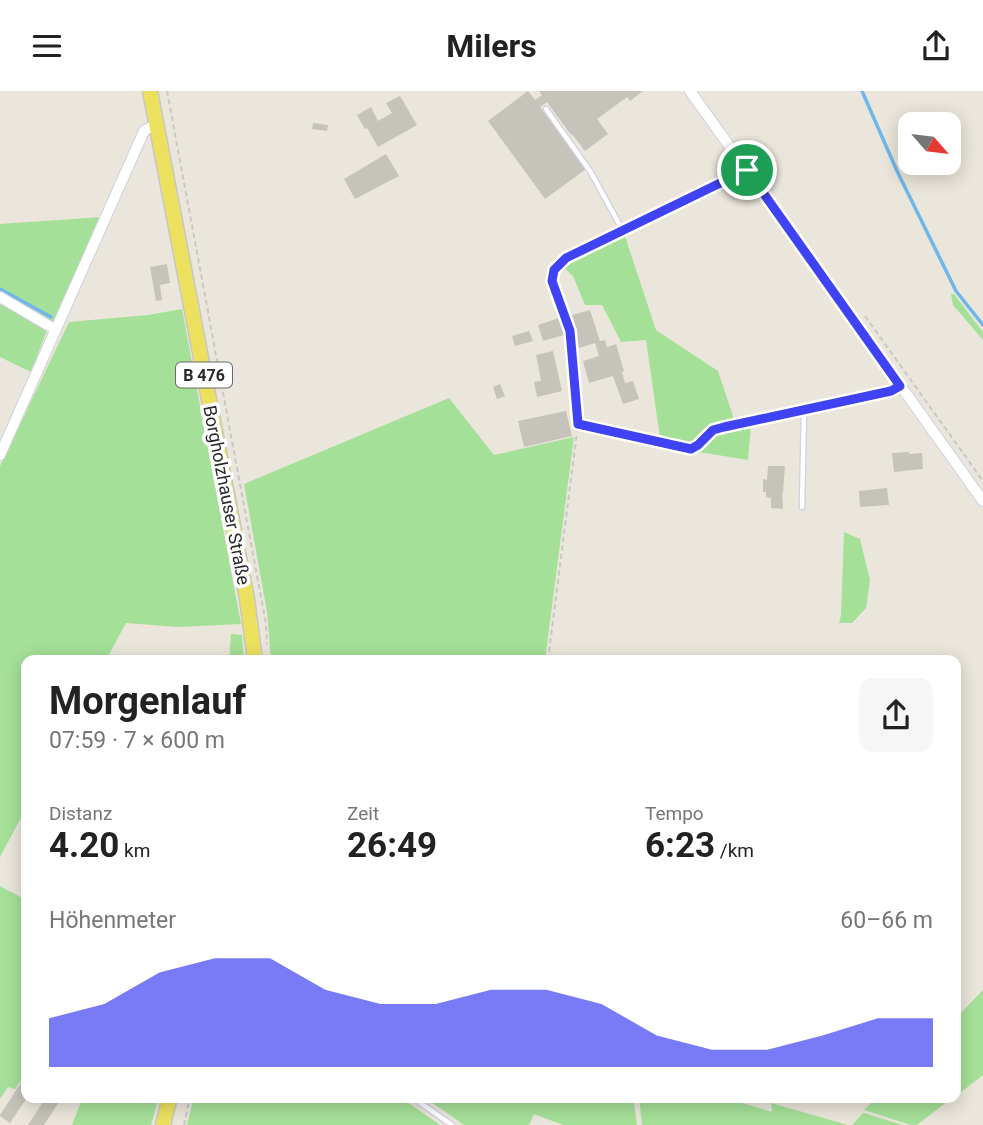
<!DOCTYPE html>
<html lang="de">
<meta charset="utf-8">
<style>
body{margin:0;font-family:Roboto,sans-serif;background:#f6f6f6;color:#222;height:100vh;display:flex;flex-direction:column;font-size:26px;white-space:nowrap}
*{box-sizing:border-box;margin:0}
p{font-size:23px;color:#767676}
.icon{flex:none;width:38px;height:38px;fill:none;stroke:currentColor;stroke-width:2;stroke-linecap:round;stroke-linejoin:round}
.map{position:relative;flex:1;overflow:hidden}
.panel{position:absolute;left:21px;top:564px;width:940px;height:448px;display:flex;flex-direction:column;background:#fff;border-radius:14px;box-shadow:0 4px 18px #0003}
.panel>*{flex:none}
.needle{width:46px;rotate:118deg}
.controls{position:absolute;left:898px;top:21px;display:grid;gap:14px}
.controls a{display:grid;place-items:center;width:63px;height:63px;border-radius:14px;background:#fff;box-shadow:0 4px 18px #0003;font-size:35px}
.pin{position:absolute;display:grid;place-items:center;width:60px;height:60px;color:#fff;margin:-30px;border:4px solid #fff;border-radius:50%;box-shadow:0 2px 7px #0007}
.round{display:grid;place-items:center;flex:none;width:74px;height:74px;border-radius:14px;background:#f6f6f6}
.overview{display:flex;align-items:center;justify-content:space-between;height:119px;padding:0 28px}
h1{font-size:38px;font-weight:700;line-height:52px}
.stats{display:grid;grid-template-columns:repeat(3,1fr);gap:10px;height:119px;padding:7px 28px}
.stats div{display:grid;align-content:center}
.stats b{font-size:35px;font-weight:700}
.stats small{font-size:19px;font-weight:400}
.stats p{font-size:19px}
.chart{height:196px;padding:14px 28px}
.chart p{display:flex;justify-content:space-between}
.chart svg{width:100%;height:126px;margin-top:7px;fill:#3f43f3;opacity:.7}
header{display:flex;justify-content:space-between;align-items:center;height:91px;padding:0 28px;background:#fff;font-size:32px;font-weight:700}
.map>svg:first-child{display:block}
.green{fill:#a5e098}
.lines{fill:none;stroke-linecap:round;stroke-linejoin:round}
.stream{stroke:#70b6ea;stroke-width:3.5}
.building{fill:#c6c3ba}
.service-casing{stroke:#d0d0e1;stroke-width:7}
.minor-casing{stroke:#d0d0e1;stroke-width:12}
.primary-casing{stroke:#c7c7c7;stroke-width:17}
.path{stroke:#c7c7c7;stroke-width:2;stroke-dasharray:5 3.5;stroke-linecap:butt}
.service{stroke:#fff;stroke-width:4.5}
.minor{stroke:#fff;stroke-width:10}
.primary{stroke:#ebe15f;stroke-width:14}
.route-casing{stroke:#fff;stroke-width:14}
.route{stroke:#3f43f3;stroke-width:9}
.labels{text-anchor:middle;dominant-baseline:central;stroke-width:7;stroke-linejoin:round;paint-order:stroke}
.shield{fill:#fff;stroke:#696969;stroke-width:2}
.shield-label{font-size:16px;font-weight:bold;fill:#292929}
.street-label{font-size:18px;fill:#292929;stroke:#fff}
</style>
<header><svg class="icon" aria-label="menu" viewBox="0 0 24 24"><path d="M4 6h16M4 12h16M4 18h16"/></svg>Milers<svg class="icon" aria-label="share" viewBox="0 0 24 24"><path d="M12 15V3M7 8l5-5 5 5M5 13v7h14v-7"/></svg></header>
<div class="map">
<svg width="983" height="1034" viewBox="0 0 983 1034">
<rect width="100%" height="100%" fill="#ebe6db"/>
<path class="green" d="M102,126L59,226L50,232L0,202V133Z
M625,145L656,239L718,280L735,331C723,332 711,334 702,342C697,346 696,352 689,353C680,354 668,349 660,347L646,249L621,251L602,214H585L573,185L563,176Z
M951,203H954L983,241V249L953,214Z
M0,213L47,239L31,281L0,266Z
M182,218L241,533L178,536L126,532L106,569H26V717L0,766V375L69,231L148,224Z
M449,307L494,364L574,346L545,569H271L267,521L244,393Z
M751,335L748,369L699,361C717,337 724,340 751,335Z
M844,441L860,448L870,489L866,517L852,532H839L841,524Z
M231,543L242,544L244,569H229Z
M0,795L26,809V982L15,998L8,996L0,1008Z
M983,899V984L956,1005V927Z
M83,1006H159L151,1034H72Z
M194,1006H400L440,1034H187Z
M424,1006H633L637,1034H563L534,1023L529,1034H464Z
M639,1006H723L772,1021L771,1012L848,1034H642Z
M877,1006H953L917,1034H911L864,1019Z
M863,1022H864L903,1034H852Z"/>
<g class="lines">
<path class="stream" d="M862,0L897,80L956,200L983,234
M0,198L51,226"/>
</g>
<path class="building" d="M528,0L535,9L542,4L539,0H643L630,10L627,6L597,28L608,43L585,60L572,43L571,44L547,11L540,16L586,78L545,108L488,30Z
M400,5L417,34L378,56L367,37L365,38L357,24L371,16L378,30L392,22L386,12Z
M313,32L328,34L327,40L312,38Z
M386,63L399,85L355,108L344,88Z
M167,173L170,192L160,194L162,209L156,210L150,176Z
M590,219L600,250L605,249L607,256L616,253L624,280L622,281L625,292L633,290L639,308L623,313L613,285L589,292L583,270L599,265L595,252L579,257L575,246L578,245L572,224Z
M562,226L567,243L543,250L538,234Z
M529,240L533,250L515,255L512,245Z
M553,260L562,300L537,306L534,291L541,290L536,264Z
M500,293L505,305L497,308L493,296Z
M566,320L572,345L524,356L518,330Z
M909,361V363L922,362L923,378L894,381L892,362Z
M768,375H785L783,402H782L783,418L771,417V407L766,406V401H763V388L767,389Z
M887,397L889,414L860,416L859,400Z
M26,984V1008L10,1032L0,1025V1024Z
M46,1006H62L44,1034H28Z"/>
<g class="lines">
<defs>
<path id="service" d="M546,18L590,80L623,140
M746,80L566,167L554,179L552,190L570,240L578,333L691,358L698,354L713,339L724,336L891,300L900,295
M802,416L804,319
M412,1006L452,1034"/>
<path id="minor" d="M690,0L983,410
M0,206L56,239
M0,364L144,40L156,33"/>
<path id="primary" d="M150,0L247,508L255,569
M163,1034L170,1006"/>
</defs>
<use href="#service" class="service-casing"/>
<use href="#minor" class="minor-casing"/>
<use href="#primary" class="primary-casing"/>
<path class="path" d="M167,0L266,533L267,553
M865,225L983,390
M548,569L577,341
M184,1034L190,1006"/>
<use href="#service" class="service"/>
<use href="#minor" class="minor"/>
<use href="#primary" class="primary"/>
</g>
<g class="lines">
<defs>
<path id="route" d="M747,79L900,295L891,300L724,336L713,339L698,354L691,358L578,333L570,240L552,190L554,179L566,167Z"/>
</defs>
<use href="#route" class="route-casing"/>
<use href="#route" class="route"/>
</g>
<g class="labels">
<rect class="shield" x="176" y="271.5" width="56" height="25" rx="5"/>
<g class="shield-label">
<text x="204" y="284">B 476</text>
</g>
<g class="street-label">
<text transform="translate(227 404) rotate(79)">Borgholzhauser Straße</text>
</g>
</g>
</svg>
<div class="controls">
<a><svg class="needle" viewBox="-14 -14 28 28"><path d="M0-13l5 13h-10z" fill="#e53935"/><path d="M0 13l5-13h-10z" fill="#767676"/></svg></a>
</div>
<div class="pin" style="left:747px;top:79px;background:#1e9e55"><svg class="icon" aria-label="arrive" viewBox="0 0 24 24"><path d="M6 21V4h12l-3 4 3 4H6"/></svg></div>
<section class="panel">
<div class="overview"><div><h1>Morgenlauf</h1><p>07:59 · 7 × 600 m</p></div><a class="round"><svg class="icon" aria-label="share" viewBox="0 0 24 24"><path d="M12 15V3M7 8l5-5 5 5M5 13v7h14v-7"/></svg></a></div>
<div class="stats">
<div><p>Distanz</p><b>4.20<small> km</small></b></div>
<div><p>Zeit</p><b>26:49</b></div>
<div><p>Tempo</p><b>6:23<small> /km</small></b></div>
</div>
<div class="chart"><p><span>Höhenmeter</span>60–66 m</p>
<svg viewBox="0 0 160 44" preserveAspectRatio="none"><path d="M0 44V27L10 22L20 11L30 6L40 6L50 17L60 22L70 22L80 17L90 17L100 22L110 33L120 38L130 38L140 33L150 27L160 27V44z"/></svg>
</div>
</section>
</div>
